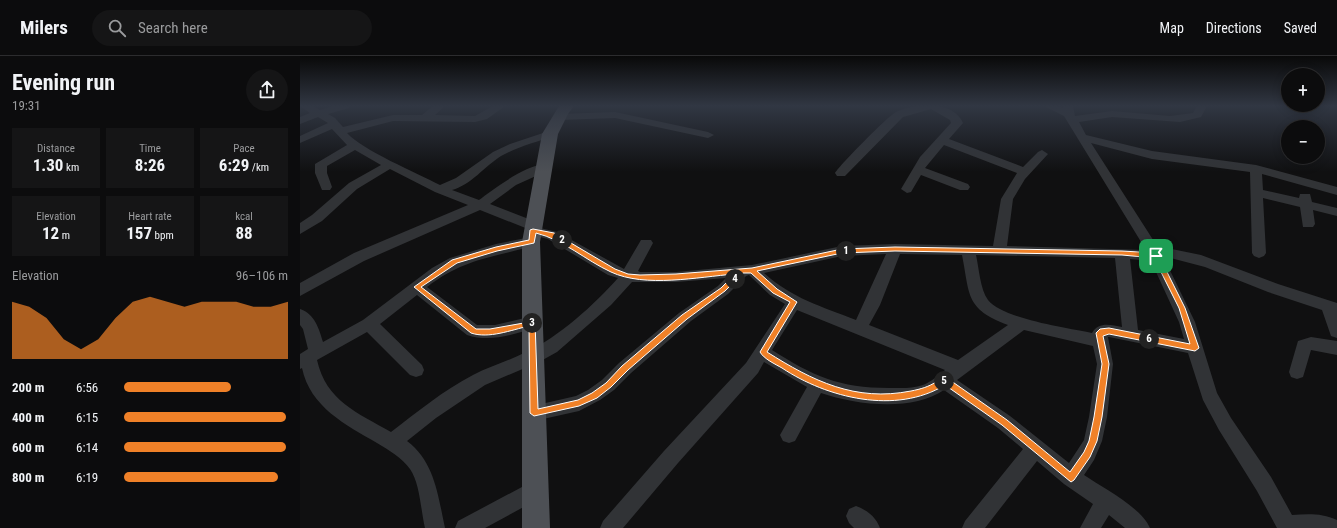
<!DOCTYPE html>
<meta charset="utf-8">
<style>
body{margin:0;font-family:"Roboto Condensed",sans-serif;background:#151516;color:#f1f3f6;height:100vh;display:flex;flex-direction:column;font-size:15px;white-space:nowrap}
*{box-sizing:border-box;margin:0}
p{font-size:13px;color:#9a9b9d}
.icon{flex:none;width:22px;height:22px;fill:none;stroke:currentColor;stroke-width:2;stroke-linecap:round;stroke-linejoin:round}
.map{position:relative;flex:1;overflow:hidden}
.sheet{display:flex;flex-direction:column;background:#0c0c0d;width:300px}
.sheet>*{flex:none}
.buttons{position:absolute;left:981px;top:12px;display:grid;gap:8px}
.buttons a{display:grid;place-items:center;width:44px;height:44px;border-radius:50%;background:#0c0c0d;box-shadow:0 2px 10px #0003,0 0 0 1px #2c2c2e;font-size:20px}
.pin{position:absolute;display:grid;place-items:center;width:34px;height:34px;color:#fff;margin:-17px;border-radius:8px;box-shadow:0 2px 6px #0006}
.km{position:absolute;width:20px;height:20px;margin:-10px;border-radius:50%;background:#222;color:#fff;font-size:11px;line-height:20px;text-align:center}
.round{display:grid;place-items:center;flex:none;width:42px;height:42px;border-radius:21px;background:#151516}
.summary{display:flex;align-items:center;justify-content:space-between;height:68px;padding:0 12px}
h1{font-size:22px;font-weight:700;line-height:30px}
.figures{display:grid;grid-template-columns:repeat(3,1fr);gap:6px;height:68px;padding:4px 12px}
.figures div{display:grid;align-content:center;border-radius:0px;background:#151516;text-align:center}
.figures b{font-size:17px;font-weight:700}
.figures small{font-size:11px;font-weight:400}
.figures p{font-size:11px}
.chart{height:112px;padding:8px 12px}
.chart p{display:flex;justify-content:space-between}
.chart svg{width:100%;height:72px;margin-top:4px;fill:#f08128;opacity:.7}
ul{padding:0 12px;list-style:none;font-size:13px}
li{display:grid;grid-template-columns:64px 48px 1fr;align-items:center;height:30px}
li i{height:10px;border-radius:5px;background:#f08128}
header{display:flex;align-items:center;gap:24px;box-sizing:border-box;height:56px;padding:0 20px;background:#0c0c0d;border-bottom:1px solid #2c2c2e}
header strong{font-size:19px}
nav{display:flex;gap:22px;margin-inline-start:auto;font-size:14px}
.search{width:280px;height:36px;background:#151516;display:flex;align-items:center;gap:10px;box-sizing:border-box;padding:0 14px;border-radius:22px;color:#9a9b9d;font-size:15px}
main{display:flex;flex:1;min-height:0}
.map>svg:first-child{display:block}
.lines{fill:none;stroke-linecap:round;stroke-linejoin:round}
.minor{fill:#313336;fill-rule:evenodd}
.major{fill:#4d5055;fill-rule:evenodd}
.route{fill:#f08128;stroke:#fff;fill-rule:evenodd}
</style>
<header>
<strong>Milers</strong>
<div class="search"><svg class="icon" aria-label="search" viewBox="0 0 24 24"><circle cx="10" cy="10" r="6"/><path d="M15 15l6 6"/></svg>Search here</div>
<nav><a>Map</a><a>Directions</a><a>Saved</a></nav>
</header>
<main>
<section class="sheet">
<div class="summary"><div><h1>Evening run</h1><p>19:31</p></div><a class="round"><svg class="icon" aria-label="share" viewBox="0 0 24 24"><path d="M12 15V3M7 8l5-5 5 5M5 13v7h14v-7"/></svg></a></div>
<div class="figures">
<div><p>Distance</p><b>1.30<small> km</small></b></div>
<div><p>Time</p><b>8:26</b></div>
<div><p>Pace</p><b>6:29<small> /km</small></b></div>
</div>
<div class="figures">
<div><p>Elevation</p><b>12<small> m</small></b></div>
<div><p>Heart rate</p><b>157<small> bpm</small></b></div>
<div><p>kcal</p><b>88</b></div>
</div>
<div class="chart"><p><span>Elevation</span>96–106 m</p>
<svg viewBox="0 0 160 44" preserveAspectRatio="none"><path d="M0 44V9L10 12L20 19L30 32L40 38L50 32L60 19L70 9L80 6L90 9L100 12L110 9L120 9L130 9L140 12L150 12L160 9V44z"/></svg>
</div>
<ul>
<li><b>200 m</b>6:56<i style="width:65%"></i></li>
<li><b>400 m</b>6:15<i style="width:99%"></i></li>
<li><b>600 m</b>6:14<i style="width:99%"></i></li>
<li><b>800 m</b>6:19<i style="width:94%"></i></li>
</ul>
</section>
<div class="map">
<svg width="1037" height="472" viewBox="0 0 1037 472">
<rect width="100%" height="100%" fill="#101011"/>
<g class="lines">
<path class="minor" d="M0,50H13L20,54L33,50H50L49,52L28,58L35,62L43,71L93,59H122L133,50H145L135,59L175,60L193,50H205L187,63L175,66L93,65L47,77C62,94 117,117 140,129L156,122L193,96L210,88L246,76H254L256,78L254,80C236,86 217,91 201,100C185,110 171,129 152,134L179,144C192,134 231,105 247,109L249,112L247,115L216,129L190,148L239,167L241,170L240,172L257,176L324,213L341,184H351L353,187L338,215L340,216H376L452,209L542,190L595,188L693,190L701,143L717,117L644,89L625,112L668,128L670,131L668,134H660L621,119L611,136L607,137L601,133L620,101L651,67L650,64L631,53L603,61L545,120H537L535,117C541,108 588,60 596,56C615,47 653,44 663,67L649,83L723,111L738,96L742,94L748,98L725,123L713,143L707,190L846,194L764,60L744,50H758L763,52V50H773L775,60L812,55L870,60L893,57L897,50H907L901,61L880,66L812,61L779,66L786,79L852,95L956,109L1037,131V139L962,118L963,134L999,142L1000,138H1010L1012,146L1037,152V160L1013,154L1015,168L1013,171H1003L1000,151L963,142L966,197L964,200L959,202L954,200L952,197L950,116L852,103L791,87L857,190L901,199L978,228L1037,247V282L1031,280L1022,254L968,236L905,211L863,200L895,266L917,337L931,362L971,421L992,459C1008,458 1022,457 1037,464V472H977L957,435L919,374L903,344L888,297L809,281H808L813,308L807,361L802,385L794,404L784,419C803,432 841,451 850,472H825L809,459L801,472H780L793,448L764,428L737,405L685,472H662L665,465L723,393L698,372L644,334C612,356 556,349 521,337L495,385L489,387L483,385L480,379L507,331L464,306L458,317L378,407L323,472H300L303,465L364,395L446,307L485,248L470,239L449,219L446,220L428,238L391,265L331,317L314,334L300,344L279,355L234,365L228,363L225,357L228,351L276,340L288,334L302,324L319,307L379,257L418,230L426,222L376,226H332L311,249L257,296L239,306L185,329L136,362L107,385C135,406 138,440 145,472H125C121,456 120,427 110,413C102,402 89,394 77,387C46,369 10,351 2,312L0,313V298L8,293L3,273L0,269V253C15,258 19,273 23,286L63,264L132,212L150,202L196,188L231,181L236,183L238,186L236,189C192,202 165,202 127,231L177,269H195L233,260L239,262L241,266L239,270C216,278 191,287 167,279L117,239L80,268L122,309L124,314L122,319L116,321L110,319L67,276L17,304C26,345 58,357 91,376C117,356 144,334 173,319C190,310 209,305 226,296C258,282 295,248 318,222L308,219L248,183L228,178L226,175L228,173L180,154L64,205L0,240V227L54,197L168,149L135,136L90,113L57,133L22,165L0,178V167L12,159L49,127L81,109L55,94L27,110V117L32,131L30,134H22L15,117V108L47,89L32,73L0,87V80L28,67L18,61L0,68V61L10,57ZM586,198L556,264C521,250 493,243 464,217L542,200ZM600,198L662,199C670,239 665,253 708,269L658,304L569,269L580,249ZM676,199L815,202L822,271C811,269 799,265 792,277C767,272 703,263 688,244C680,233 679,212 676,199ZM830,203L851,205L879,266L884,283L838,274ZM497,254L645,314C639,319 631,326 623,329C612,333 600,332 589,332C539,332 513,320 472,294ZM724,274L793,290L797,308L789,361L784,384L769,407L710,360L657,324Z
M315,56L408,76L414,79L408,82L315,62L259,64L254,61L259,58Z
M1011,281L1037,285V299L1011,294L1003,321L997,323L991,321L989,316L998,285Z
M235,424L242,427L245,434L242,441L185,472H155L158,465Z
M556,450C567,454 576,461 580,472H554L549,467L546,460L549,453Z"/>
<path class="major" d="M259,50H274L268,58L258,78L240,186L250,472H222V186L242,78Z"/>
</g>
<linearGradient id="sky" x2="0" y2="1"><stop stop-color="#090909"/><stop offset="0.43" stop-color="#313743"/><stop offset="1" stop-color="#313743" stop-opacity="0"/></linearGradient>
<rect width="1037" height="116" fill="url(#sky)"/>
<path class="route" d="M233,173L254,177L315,213L328,218L340,219L376,218L452,212L542,193L595,191L822,195L856,197L859,200L885,252L899,292L895,295L809,278L803,280L809,308L802,361L797,385L790,401L774,424L771,426L702,369L645,329C596,359 527,342 482,312C475,308 464,303 460,296L490,246L473,237L451,217H443L425,235L387,263L328,314L311,331L297,342L279,350L234,360L230,357L229,270C211,274 189,283 171,277L114,231L152,204L196,191L229,184L230,174ZM236,177C264,184 285,204 311,216C345,232 398,221 435,218L421,232L382,259L322,310L306,327L292,337L278,344L238,353L235,265L190,273H176L121,231L157,207L197,195L234,187ZM595,195L822,199L854,202L879,252L890,288L809,272L800,273L796,277L802,308L794,361L789,385L784,396L770,416L707,364L647,322C643,321 640,324 636,326C628,331 621,333 611,335C555,346 513,325 467,296L497,246L477,233L457,215L542,197Z"/>
</svg>
<div class="buttons">
<a>+</a>
<a>−</a>
</div>
<div class="pin" style="left:856px;top:200px;background:#1e9e55"><svg class="icon" aria-label="arrive" viewBox="0 0 24 24"><path d="M6 21V4h12l-3 4 3 4H6"/></svg></div>
<b class="km" style="left:546px;top:195px">1</b>
<b class="km" style="left:262px;top:184px">2</b>
<b class="km" style="left:232px;top:267px">3</b>
<b class="km" style="left:435px;top:223px">4</b>
<b class="km" style="left:644px;top:325px">5</b>
<b class="km" style="left:849px;top:283px">6</b>
</div>
</main>
